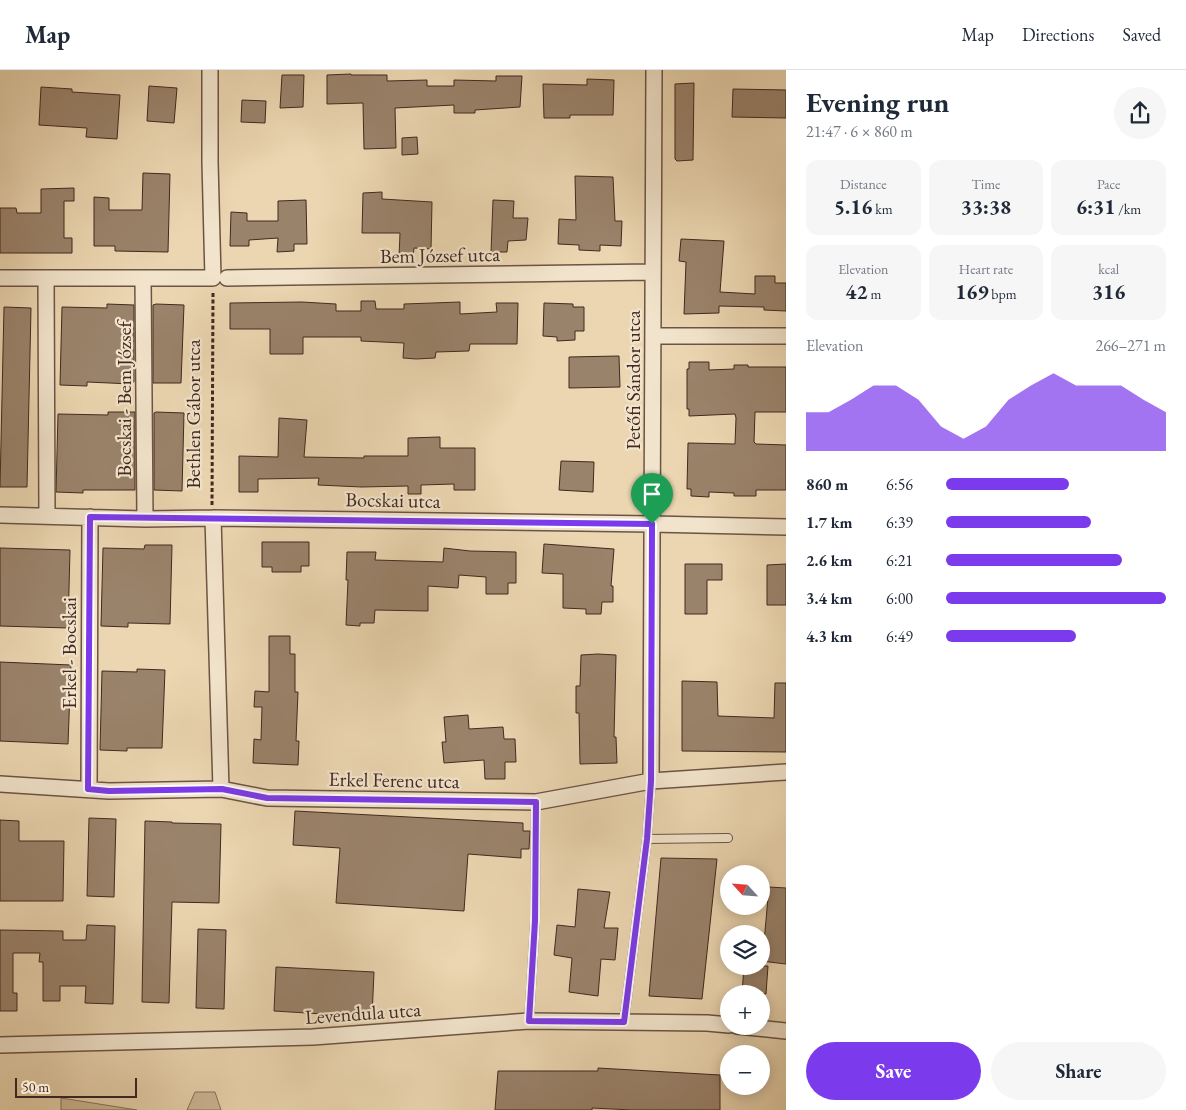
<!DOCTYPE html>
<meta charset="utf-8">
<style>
body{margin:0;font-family:"EB Garamond",serif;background:#f6f6f7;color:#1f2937;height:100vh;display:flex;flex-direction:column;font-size:19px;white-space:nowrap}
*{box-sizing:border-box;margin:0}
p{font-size:16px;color:#747a83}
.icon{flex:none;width:28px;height:28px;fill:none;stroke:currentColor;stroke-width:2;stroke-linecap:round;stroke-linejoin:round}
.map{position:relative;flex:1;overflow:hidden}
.drawer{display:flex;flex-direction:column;background:#fff;width:400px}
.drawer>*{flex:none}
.needle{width:32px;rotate:296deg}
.controls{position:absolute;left:720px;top:795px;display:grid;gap:10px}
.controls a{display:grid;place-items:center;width:50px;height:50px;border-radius:50%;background:#fff;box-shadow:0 2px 12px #0003;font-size:25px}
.scale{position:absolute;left:15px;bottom:12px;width:122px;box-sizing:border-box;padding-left:5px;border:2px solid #422920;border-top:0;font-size:14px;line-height:18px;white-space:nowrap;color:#422920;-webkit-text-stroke:4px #f2e4cc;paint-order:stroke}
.pin{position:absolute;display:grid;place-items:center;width:42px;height:42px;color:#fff;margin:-51px -21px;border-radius:50% 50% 50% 0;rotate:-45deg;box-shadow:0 0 5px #0007}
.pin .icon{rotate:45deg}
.round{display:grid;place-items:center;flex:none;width:52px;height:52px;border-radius:26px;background:#f6f6f7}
.overview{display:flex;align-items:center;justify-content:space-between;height:85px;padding:0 20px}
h1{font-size:28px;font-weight:700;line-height:38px}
.stats{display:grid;grid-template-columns:repeat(3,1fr);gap:8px;height:85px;padding:5px 20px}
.stats div{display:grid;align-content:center;border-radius:12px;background:#f6f6f7;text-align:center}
.stats b{font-size:21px;font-weight:700}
.stats small{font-size:14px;font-weight:400}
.stats p{font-size:14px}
.chart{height:140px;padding:10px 20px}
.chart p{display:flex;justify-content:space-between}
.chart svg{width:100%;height:90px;margin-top:5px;fill:#7c3aed;opacity:.7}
.primary-button{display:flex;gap:10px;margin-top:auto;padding:10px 20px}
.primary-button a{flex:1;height:58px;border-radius:30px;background:#7c3aed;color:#fff;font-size:20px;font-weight:700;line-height:58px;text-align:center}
.primary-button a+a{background:#f6f6f7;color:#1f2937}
ul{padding:0 20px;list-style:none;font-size:16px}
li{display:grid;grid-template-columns:80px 60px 1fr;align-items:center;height:38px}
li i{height:12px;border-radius:6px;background:#7c3aed}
header{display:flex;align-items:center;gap:30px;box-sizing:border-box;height:70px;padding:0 25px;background:#fff;border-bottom:1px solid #e0e1e3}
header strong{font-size:24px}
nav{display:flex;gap:28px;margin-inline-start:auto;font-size:18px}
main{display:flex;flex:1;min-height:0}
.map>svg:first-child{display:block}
.green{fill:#ceb998;stroke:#88715c}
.building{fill:#9a836b;stroke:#422920}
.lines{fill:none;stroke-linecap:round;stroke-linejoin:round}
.service-casing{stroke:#6c5444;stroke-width:10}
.minor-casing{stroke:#6c5444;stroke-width:18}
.path{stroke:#422920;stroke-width:3;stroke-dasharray:4 2.5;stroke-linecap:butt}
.service{stroke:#f2e4cc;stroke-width:8}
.minor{stroke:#f2e4cc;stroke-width:15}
.route-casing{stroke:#fff;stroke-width:10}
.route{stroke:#7c3aed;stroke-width:6}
.labels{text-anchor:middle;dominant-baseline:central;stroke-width:4.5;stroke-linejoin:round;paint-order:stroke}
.street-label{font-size:20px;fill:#422920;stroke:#f2e4cc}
</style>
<header>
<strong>Map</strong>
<nav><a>Map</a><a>Directions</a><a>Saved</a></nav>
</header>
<main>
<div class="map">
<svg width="786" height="1040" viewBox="0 0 786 1040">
<rect width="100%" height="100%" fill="#ebd6b1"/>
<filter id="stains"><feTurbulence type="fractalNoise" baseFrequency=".004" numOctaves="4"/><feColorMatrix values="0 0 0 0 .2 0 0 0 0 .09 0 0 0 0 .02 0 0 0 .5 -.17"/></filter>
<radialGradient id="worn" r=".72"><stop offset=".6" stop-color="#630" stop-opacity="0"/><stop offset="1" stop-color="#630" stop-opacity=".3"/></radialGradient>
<path class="green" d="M195,1022H215L221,1040H187Z
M61,1028L137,1040H61Z"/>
<path class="building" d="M351,4V5H387V11L427,10V16H454V10L496,11V6H522L520,37L475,40V43H454V35L395,38L396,78L364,79L363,33L327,34V5Z
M282,5H304L303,37L280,38Z
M587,9L614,10L613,45H570V48H544L543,14L587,15Z
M694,13L693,90L677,91L675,89V14Z
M149,16L177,18L174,53L147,51Z
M41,17L72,19V22L120,25L117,69L86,67L87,58L39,55Z
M733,19L786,20V48L732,47Z
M242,30L266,31L265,53L241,52Z
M417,67L418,84L402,85V68Z
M143,103L170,104L168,182L115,181V176H94V127L109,128V140H142Z
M575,106L613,107L615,151H622L621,176L600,175V181L579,180V175L558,174L559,149L576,150Z
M74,118V131H64V168H72V183H0V138H16L17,143H41V119Z
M382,122V129L432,132L431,179L414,178L413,188L399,187L400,163H362L363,123Z
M306,130L307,174H294V181L277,182L278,168L249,170V176H230L231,142L247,143V151H278V131Z
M493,130L514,131L513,148H528L526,170L508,171L507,182H491Z
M681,169L724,171L720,222L755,224V206H775V213H786V241L764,240V237L719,236V243L684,244L686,192L679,191Z
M361,231H375L376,239H404V234L460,232V244L497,242L496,233H518L517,274H470L469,281L436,282L435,288L416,289L403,288L404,273L361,271V267H303V284H270V259H230V233L302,232L336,234V241H361Z
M544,233L573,234V237H584V261H575V270L557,271V267L543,266Z
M107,234L134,235V312H132V314L87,312V316L60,315L62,237L107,238Z
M156,234L184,235L181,313H153V235Z
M4,237L31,238L27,417H0Z
M619,286L620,317L569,318V287Z
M689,292H709V300L734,299V295H748V297H786V342H755L754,372L756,374L786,375V420H756V426H734V423L709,422V427L691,426V419H687L688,373L735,374L736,348L735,344L689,346V339H687V299H689Z
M108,342H135V420H83V423L56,422L58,344L108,345Z
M156,342L184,343L182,421L154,420V343Z
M279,348L307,350L304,387L364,388V386H408V368L440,367V378H475V420H454V414L421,415V424H408V416L362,417L318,415L319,408L258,409V422H239V386L278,387Z
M561,391L594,392L593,422L559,420Z
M262,472H309V496H301V502H272V497H262Z
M544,474L614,479L611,516H613V532H602L601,544H586V539L563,538V504L542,503Z
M145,475H172L170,554L128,553V557L101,556L103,478L144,479Z
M0,478L70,480L68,558L0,556Z
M444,478L470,481L516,482V513H508V524H486V507L459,505L458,518L428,516V541L375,540L374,553H360V556L346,555L348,510H346L347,482H376L375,490L443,492Z
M685,494H722V510H707V544H685Z
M786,494V535H767V495Z
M269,566H290V584H295V622H298L296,671H299L298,695L253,693L254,669L261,670L262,637H254L255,621L269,622Z
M598,584L616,585L614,667H616L617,693L580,694L579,643H576V616H580L581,585Z
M0,592L71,595L68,674L0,671Z
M137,599L165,600L162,678H127V681L100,680L102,601L137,602Z
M682,611L717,612L718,646L774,648L775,613H786V682L682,681Z
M468,645L469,659L503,657L504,669H515L516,692H505V709H485L484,690L444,693L442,672H446L444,647Z
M295,741L523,753V761H530L529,779H521V788L468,784L464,841L336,833L340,778L293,775Z
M89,748L116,749L114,827L87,826Z
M0,750L19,751V771H64L63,831H0Z
M145,751L172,752V753L221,754L219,833L172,832L169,933L142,932Z
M661,788L717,789L702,929L649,926Z
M769,817L786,818V894L761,891V872H764Z
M578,819L610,822L604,858H618L615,890L601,889L598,926L569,922L572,888L554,885L557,855L575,857Z
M87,855L115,856L113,934L85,933L86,916H60V931H43V892H39L40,883H13V923H17V941H0V860L63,861V870H86Z
M198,859L226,860L224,939L196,938Z
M744,896H768L766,924H742Z
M276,897L374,902L372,947L274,941Z
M598,998L720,1005V1040H632L592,1038V1040H495L498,1001H598Z"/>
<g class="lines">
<defs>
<path id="service" d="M647,769L728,768
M529,951L535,851L536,732
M624,952L647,769L651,711"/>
<path id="minor" d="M0,208H213L210,92V0
M46,208L47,446
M143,208L145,449
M227,208L653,202
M653,266H786
M0,445L145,449L213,448L652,454L786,457
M213,448L221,719
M651,711L654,0
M0,714L109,721L221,719L267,728L536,732L651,711L786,702
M89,719L90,447
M737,956L786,961
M0,975L313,967L529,951L707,953L729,955"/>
</defs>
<use href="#service" class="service-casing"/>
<use href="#minor" class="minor-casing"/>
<path class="path" d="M212,435L213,221"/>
<use href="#service" class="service"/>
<use href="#minor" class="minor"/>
</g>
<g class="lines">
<defs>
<path id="route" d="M90,447L652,454L651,711L647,769L624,952L529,951L535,851L536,732L267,728L222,719L109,721L88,719Z"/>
</defs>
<use href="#route" class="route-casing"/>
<use href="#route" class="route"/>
</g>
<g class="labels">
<g class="street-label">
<text transform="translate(440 185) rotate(-1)">Bem József utca</text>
<text transform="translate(633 310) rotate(-90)">Petőfi Sándor utca</text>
<text transform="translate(124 329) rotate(-90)">Bocskai - Bem József</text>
<text transform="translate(193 344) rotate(-90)">Bethlen Gábor utca</text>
<text transform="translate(393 430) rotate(1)">Bocskai utca</text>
<text transform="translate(69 583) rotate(-90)">Erkel - Bocskai</text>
<text transform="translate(394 710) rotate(1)">Erkel Ferenc utca</text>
<text transform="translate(363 943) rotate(-4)">Levendula utca</text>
</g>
</g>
<rect width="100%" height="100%" filter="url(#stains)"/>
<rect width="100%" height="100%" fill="url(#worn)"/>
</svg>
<div class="controls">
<a><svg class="needle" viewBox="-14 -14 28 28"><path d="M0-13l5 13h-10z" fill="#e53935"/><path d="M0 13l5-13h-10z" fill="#747a83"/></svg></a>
<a><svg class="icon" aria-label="layers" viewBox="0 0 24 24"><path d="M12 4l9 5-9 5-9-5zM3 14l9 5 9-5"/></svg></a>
<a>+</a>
<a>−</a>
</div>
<div class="scale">50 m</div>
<div class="pin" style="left:652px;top:454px;background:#1e9e55"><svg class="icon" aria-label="arrive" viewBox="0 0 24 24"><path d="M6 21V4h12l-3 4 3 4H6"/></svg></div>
</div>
<section class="drawer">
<div class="overview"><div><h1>Evening run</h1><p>21:47 · 6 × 860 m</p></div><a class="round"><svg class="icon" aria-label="share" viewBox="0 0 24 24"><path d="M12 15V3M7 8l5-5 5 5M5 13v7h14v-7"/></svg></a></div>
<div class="stats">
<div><p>Distance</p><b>5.16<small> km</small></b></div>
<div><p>Time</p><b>33:38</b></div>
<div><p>Pace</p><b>6:31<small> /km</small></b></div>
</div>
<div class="stats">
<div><p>Elevation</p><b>42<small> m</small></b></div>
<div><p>Heart rate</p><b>169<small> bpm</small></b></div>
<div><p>kcal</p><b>316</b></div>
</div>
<div class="chart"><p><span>Elevation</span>266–271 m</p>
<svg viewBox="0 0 160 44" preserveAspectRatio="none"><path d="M0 44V25L10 25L20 19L30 12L40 12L50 19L60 32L70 38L80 32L90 19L100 12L110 6L120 12L130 12L140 12L150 19L160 25V44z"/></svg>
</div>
<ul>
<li><b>860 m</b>6:56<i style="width:56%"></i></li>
<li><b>1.7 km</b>6:39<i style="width:66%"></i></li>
<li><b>2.6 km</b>6:21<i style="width:80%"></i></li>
<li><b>3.4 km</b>6:00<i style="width:100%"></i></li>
<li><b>4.3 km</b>6:49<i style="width:59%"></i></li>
</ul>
<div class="primary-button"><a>Save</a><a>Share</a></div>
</section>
</main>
